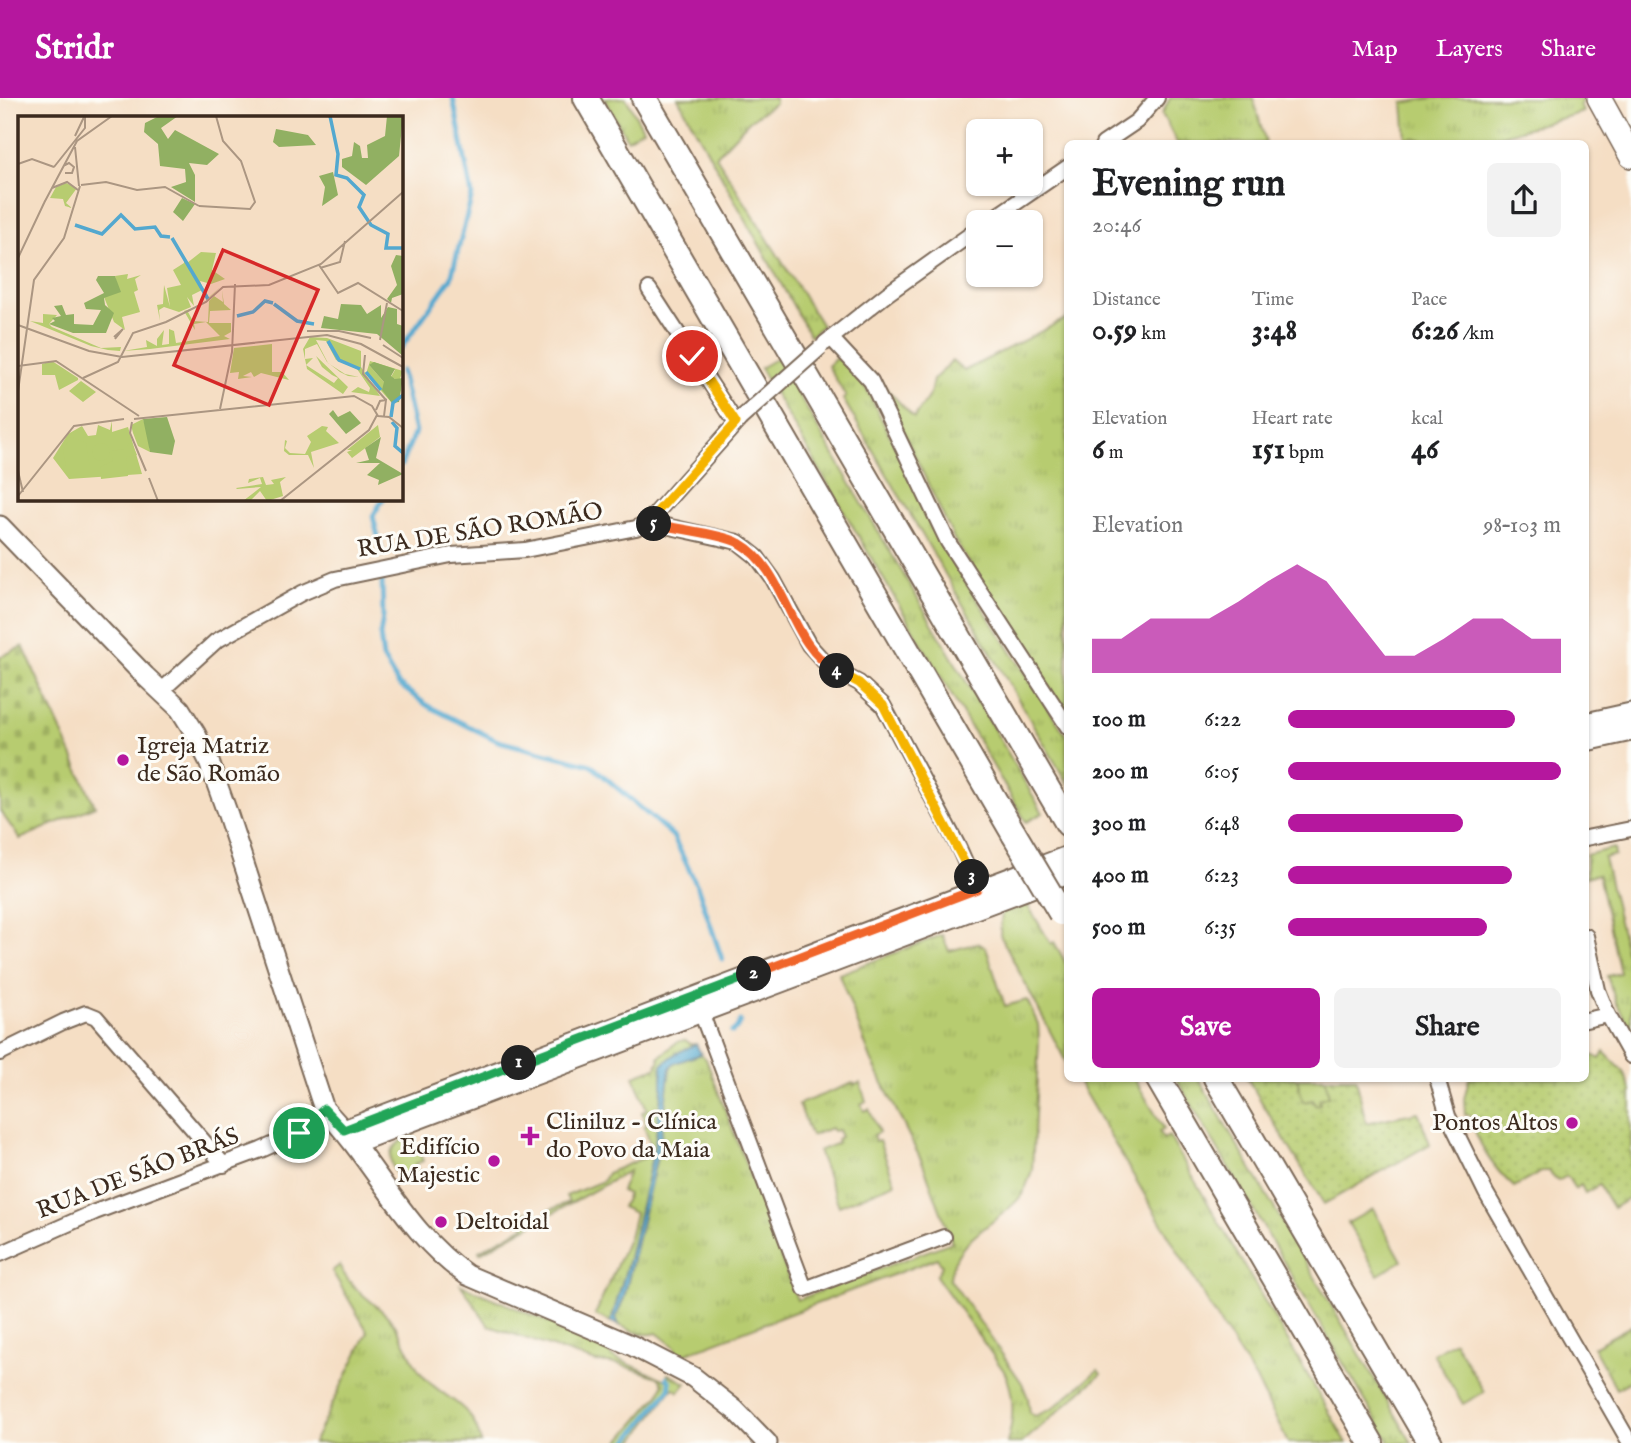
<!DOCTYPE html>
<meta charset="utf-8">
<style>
body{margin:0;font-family:"IM FELL English",serif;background:#f2f2f2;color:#202124;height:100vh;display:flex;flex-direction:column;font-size:26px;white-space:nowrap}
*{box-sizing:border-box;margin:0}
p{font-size:23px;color:#757577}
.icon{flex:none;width:38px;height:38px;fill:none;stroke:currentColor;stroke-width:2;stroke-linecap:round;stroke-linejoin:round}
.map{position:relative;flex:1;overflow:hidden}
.panel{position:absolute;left:1064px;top:42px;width:525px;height:942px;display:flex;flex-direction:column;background:#fff;border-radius:10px;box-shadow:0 2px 5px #0004}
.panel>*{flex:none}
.buttons{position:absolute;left:966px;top:21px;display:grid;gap:14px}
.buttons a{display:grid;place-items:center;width:77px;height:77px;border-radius:10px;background:#fff;box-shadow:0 2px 5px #0004;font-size:35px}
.pin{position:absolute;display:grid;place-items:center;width:60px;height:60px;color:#fff;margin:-30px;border:4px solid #fff;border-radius:50%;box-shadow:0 2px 7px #0007}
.km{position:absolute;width:35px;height:35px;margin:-18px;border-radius:50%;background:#222;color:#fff;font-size:19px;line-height:35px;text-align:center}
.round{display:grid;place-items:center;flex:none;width:74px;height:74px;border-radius:10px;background:#f2f2f2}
.summary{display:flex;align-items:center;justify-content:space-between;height:119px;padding:0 28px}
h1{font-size:38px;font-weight:700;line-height:52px}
.stats{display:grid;grid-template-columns:repeat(3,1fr);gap:10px;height:119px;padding:7px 28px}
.stats div{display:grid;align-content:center}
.stats b{font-size:30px;font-weight:700}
.stats small{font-size:19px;font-weight:400}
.stats p{font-size:19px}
.chart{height:196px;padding:14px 28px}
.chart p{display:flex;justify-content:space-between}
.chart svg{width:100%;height:126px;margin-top:7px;fill:#b5179e;opacity:.7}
.button{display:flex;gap:14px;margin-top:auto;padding:14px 28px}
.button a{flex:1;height:80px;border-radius:10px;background:#b5179e;color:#fff;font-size:28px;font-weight:700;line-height:80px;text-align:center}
.button a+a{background:#f2f2f2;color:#202124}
ul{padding:0 28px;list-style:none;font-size:23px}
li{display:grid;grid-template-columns:112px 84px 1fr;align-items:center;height:52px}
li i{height:18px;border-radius:9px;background:#b5179e}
header{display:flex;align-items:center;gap:42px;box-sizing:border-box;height:98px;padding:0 35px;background:#b5179e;color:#fff}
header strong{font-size:33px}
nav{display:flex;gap:38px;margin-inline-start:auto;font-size:24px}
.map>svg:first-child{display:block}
.grass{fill:url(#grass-tufts);stroke:#797b47;stroke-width:2}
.cemetery{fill:url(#cemetery-stones);stroke:#797b47;stroke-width:2}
.garden{fill:url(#garden-dots);stroke:#797b47;stroke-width:2}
.pitch{fill:#b7cc70;stroke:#797b47;stroke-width:2}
.water{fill:#53a8cf;stroke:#476976;stroke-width:2}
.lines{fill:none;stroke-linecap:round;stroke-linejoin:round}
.stream{stroke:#53a8cf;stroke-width:5}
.street-casing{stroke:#7c6958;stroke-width:18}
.secondary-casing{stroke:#7c6958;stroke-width:23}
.primary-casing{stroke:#7c6958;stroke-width:26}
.highway-casing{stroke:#7c6958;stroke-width:28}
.street{stroke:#fff;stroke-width:14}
.secondary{stroke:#fff;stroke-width:19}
.primary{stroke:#fff;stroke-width:23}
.highway{stroke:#fff;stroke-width:24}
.street-bridge-casing{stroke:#7c6958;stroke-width:18;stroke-linecap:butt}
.highway-bridge-casing{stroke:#7c6958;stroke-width:28;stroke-linecap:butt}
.street-bridge{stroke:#fff;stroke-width:14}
.highway-bridge{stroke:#fff;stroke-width:24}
.split-1-casing{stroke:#fff;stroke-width:14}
.split-2-casing{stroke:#fff;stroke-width:14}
.split-3-casing{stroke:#fff;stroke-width:14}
.split-4-casing{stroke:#fff;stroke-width:14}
.split-5-casing{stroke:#fff;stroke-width:14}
.split-6-casing{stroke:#fff;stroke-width:14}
.split-1{stroke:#22a559;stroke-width:9}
.split-2{stroke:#22a559;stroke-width:9}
.split-3{stroke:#f0652b;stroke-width:9}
.split-4{stroke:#f5b400;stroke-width:9}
.split-5{stroke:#f0652b;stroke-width:9}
.split-6{stroke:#f5b400;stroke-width:9}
.poi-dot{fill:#b5179e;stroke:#fdfcf7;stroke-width:2.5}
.labels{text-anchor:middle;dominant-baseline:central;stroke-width:6;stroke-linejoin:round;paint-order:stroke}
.street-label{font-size:24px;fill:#3b2a1e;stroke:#fdfcf7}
.poi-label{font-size:24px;fill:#3b2a1e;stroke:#fdfcf7;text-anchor:start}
.inset-river{fill:none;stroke:#53a8cf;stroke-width:3.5}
.inset-road{fill:none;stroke:#ab9682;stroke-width:2}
.view{fill:#d62828;fill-opacity:0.15;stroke:#d62828;stroke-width:3.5}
.inset-edge{fill:none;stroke:#3b2a1e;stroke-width:3.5}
</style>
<header>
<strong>Stridr</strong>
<nav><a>Map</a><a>Layers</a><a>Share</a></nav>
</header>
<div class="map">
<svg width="1631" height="1345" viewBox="0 0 1631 1345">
<defs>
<pattern id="grass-tufts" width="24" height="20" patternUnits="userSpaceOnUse" patternTransform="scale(1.75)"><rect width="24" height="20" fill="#b7cc70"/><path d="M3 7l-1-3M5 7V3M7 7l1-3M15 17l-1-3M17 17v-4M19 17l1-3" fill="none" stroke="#9eaf61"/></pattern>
<pattern id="cemetery-stones" width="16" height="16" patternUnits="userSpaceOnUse" patternTransform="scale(1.75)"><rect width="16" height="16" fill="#b7cc70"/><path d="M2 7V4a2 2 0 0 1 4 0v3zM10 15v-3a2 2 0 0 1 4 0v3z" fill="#9eaf61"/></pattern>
<pattern id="garden-dots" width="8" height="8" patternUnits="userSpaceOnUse" patternTransform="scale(1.75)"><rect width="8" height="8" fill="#b7cc70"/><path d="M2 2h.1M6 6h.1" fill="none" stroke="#9eaf61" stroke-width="1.8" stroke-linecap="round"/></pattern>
</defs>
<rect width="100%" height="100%" fill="#fdfcf7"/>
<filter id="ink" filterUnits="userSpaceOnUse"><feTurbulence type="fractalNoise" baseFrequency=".0143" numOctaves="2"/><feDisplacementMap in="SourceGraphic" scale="14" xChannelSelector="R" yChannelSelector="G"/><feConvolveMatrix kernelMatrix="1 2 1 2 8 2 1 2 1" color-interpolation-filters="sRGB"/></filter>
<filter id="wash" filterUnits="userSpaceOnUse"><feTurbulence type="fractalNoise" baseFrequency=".00686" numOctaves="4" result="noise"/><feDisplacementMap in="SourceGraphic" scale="28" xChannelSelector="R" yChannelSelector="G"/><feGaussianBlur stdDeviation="1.57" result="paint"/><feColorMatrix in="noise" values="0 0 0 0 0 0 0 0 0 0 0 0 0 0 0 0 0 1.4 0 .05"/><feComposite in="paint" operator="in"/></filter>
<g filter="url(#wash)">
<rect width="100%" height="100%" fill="#f5dec4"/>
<path class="grass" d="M604,0H626L643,31L627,41Z
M678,0H775V5L749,23L716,58L822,228L810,238Z
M1170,0H1253L1266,45H1177L1162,16Z
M1432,0H1580L1582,3L1580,7L1583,14L1475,45H1432L1412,39L1406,42L1403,5Z
M1067,220V617L955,443L880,284L914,320L930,296L933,282L952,263L964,273Z
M777,260L1043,715L1026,724L760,270Z
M836,260L847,267L862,282L956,469L1067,639V685L843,301L846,299L828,268Z
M1614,750L1615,757L1604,760L1631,874V932L1616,904L1607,878L1620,875L1598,776L1586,779V757Z
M1027,806L1051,846L1054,844L1067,867V966L1000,837L1002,815Z
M942,837L949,853L978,845L986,850L1005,908L1027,902L1038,926L1039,942L1032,1072C1029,1082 1026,1090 1021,1098C999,1126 953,1140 950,1181L1022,1285L1028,1300L1030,1315L1035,1318L1052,1311L1098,1272L1101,1276L1022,1345H1007C1014,1321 1016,1297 1004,1273L936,1178L942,1168L937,1160L679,1258L674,1256L676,1250L657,1235C643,1239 632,1233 619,1227L615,1219L624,1200L660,1045L670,970L675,965L701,956L706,961L797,1202L952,1144L923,1066L871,961L839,876Z
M685,942L691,946H696L675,956L662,967V991L655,1046L629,1161L611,1224L595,1217L629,1139L635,1115L622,1109L628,1096L621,1093L629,1073L480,1155L479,1153L525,1128L520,1116L529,1113L533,1121L548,1116L547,1113L569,1104L566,1098L603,1083L607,1075L648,1058L651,1047L644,1029L647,1027L642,1014L647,1012L634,978L656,970L660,961L659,959L677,944Z
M1076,980H1134L1164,1031L1159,1034L1163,1041L1169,1038L1347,1345H1288L1257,1283L1223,1230Z
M1176,980H1198L1412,1345H1390Z
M853,985L854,987L860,985L866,1003L861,1006L864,1013L869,1011L879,1034L873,1037L875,1044L879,1043L895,1085L839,1108L818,1053L838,1045L837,1041L841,1039L838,1032L833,1033L831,1030L811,1038L799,1006Z
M413,1037L423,1063L415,1066L420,1079L403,1086C386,1063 384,1049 413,1037Z
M340,1167C347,1190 376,1204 391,1222C405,1238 409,1261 423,1278C448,1305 472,1303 481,1345H313L368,1234L332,1173Z
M461,1187L601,1246L612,1259L666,1282L668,1276L686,1285L679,1294L673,1290L632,1345H618L659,1297L663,1286L658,1279L618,1266L596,1264L489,1228Z
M1631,1228V1266L1627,1269L1631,1276V1283L1616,1291L1593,1249Z"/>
<path class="cemetery" d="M23,548L95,708L20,741L0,713V559Z"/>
<path class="garden" d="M1586,954L1600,961L1604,954L1623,973L1631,992V1099L1613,1110L1599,1087L1585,1095L1581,1087L1575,1091L1567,1078L1558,1083L1549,1073H1543L1514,1089C1491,1068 1478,1047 1470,1017H1465L1464,1001L1469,980H1586Z
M1247,980H1356L1366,1025L1418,1014L1430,1046L1324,1106Z"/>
<path class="pitch" d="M1297,980H1325L1329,998L1319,1001L1320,1006L1315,1007L1313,1002L1303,1004Z
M1373,1111L1402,1163L1378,1177L1348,1125Z
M1454,1243L1484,1294L1463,1306L1433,1256Z"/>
<path class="water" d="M696,946L701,956L675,965L670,970L660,1045L624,1200L616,1219L619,1227L611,1224L629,1161L655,1046L662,991V967L675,956Z"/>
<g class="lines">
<path class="stream" d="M401,250L451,180L472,97L453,0
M401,273L415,334L401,367
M382,456L373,418L383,401
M382,481L383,519L380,537L383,560L398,586L428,608L498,643L591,667L673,738L698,790L722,861
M732,934L737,930L740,923
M626,1345L669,1292L670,1284L667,1280"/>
</g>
</g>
<g filter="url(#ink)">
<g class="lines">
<defs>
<path id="street" d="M1103,46L1137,23L1157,0
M988,124L1068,69
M649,191L736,325
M831,240L871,283L948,444L1068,629
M825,245L887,196L978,131
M648,424L738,444L757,459L773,481L809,547L829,569L859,585L883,607L959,750L977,791
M161,593L216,543L302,495L335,481L451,457L525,452L636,430L648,424L740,321
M1586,740L1631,731
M1586,838L1598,892L1608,917L1631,958
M701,914L805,1191L944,1139
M1586,922L1608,917
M0,955L63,924L86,915L96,919L224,1067
M1437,980L1448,1018L1486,1095L1630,1345
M0,1156L95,1114L261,1052L299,1035L324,1011"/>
<path id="secondary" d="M0,428L145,578L180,611L195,635L208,661L228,717L324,1011C375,1063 406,1136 467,1177L633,1248L693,1279L735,1312L767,1345
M1586,625L1631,615
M1586,643L1631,633
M344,1032L1068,758
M354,1045L1068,776"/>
<path id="primary" d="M1599,0L1631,58"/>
<path id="highway" d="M586,0L1014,736
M644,0L1068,726
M1158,980L1371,1345
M1216,980L1430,1345"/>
</defs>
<use href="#street" class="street-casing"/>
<use href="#secondary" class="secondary-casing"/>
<use href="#primary" class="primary-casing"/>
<use href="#highway" class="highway-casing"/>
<use href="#street" class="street"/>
<use href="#secondary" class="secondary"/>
<use href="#primary" class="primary"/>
<use href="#highway" class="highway"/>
<defs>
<path id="street-bridge" d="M740,321L820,250"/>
<path id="highway-bridge" d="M1014,736L1061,815"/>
</defs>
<use href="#street-bridge" class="street-bridge-casing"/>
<use href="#highway-bridge" class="highway-bridge-casing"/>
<use href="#street-bridge" class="street-bridge"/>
<use href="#highway-bridge" class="highway-bridge"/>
</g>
</g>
<g class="lines" filter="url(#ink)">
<defs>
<path id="split-1" d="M299,1035L324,1011L344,1032L519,965"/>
<path id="split-2" d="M519,965L754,876"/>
<path id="split-3" d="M754,876L977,791L972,779"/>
<path id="split-4" d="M837,573L859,585L883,607L972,779"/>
<path id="split-5" d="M654,426C673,430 726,437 739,445C788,473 788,547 837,573"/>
<path id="split-6" d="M654,426L648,424L736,325L692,258"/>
</defs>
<use href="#split-1" class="split-1-casing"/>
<use href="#split-2" class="split-2-casing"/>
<use href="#split-3" class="split-3-casing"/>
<use href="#split-4" class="split-4-casing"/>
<use href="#split-5" class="split-5-casing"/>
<use href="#split-6" class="split-6-casing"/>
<use href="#split-1" class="split-1"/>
<use href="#split-2" class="split-2"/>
<use href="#split-3" class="split-3"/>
<use href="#split-4" class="split-4"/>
<use href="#split-5" class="split-5"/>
<use href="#split-6" class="split-6"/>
</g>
<g class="poi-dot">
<circle cx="123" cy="662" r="7"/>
<circle cx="1572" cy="1025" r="7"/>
<path d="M526.5 1027.5h7v7h7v7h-7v7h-7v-7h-7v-7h7z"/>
<circle cx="494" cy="1063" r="7"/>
<circle cx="441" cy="1124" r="7"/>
</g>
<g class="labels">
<g class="street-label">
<text transform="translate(480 433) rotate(-9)">RUA DE SÃO ROMÃO</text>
<text transform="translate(138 1076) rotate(-21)">RUA DE SÃO BRÁS</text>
</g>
<g class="poi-label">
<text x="137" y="648">Igreja Matriz<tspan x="137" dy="28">de São Romão</tspan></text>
<text x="546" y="1024">Cliniluz - Clínica<tspan x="546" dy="28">do Povo da Maia</tspan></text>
<text x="1558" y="1025" text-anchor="end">Pontos Altos</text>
<text x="480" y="1049" text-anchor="end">Edifício<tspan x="480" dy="28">Majestic</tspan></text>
<text x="455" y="1124">Deltoidal</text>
</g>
</g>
<g transform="translate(18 18)">
<rect width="385" height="385" fill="#f5dec4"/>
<path d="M48,67L59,72L48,87L54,92L47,90L45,83L32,82L38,71ZM183,136L198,137L194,154L207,163L193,168L182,165L189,183L202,171L189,184L184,174L174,179L176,190L169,181L173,191L161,196L146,191L141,194L142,205L139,189L145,188L146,169L152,191L149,172L163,169L155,154L166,147V142L169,147ZM110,158L109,163L123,159L117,163L120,174L116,176L122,196L104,201L107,214L96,206L86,181L101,176L97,160ZM204,174L206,188L213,194L192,195L191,207H213V216L206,220L212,223L132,233L105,235L129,231L128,224L139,230V223L146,214L144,229L151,228V213L156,215L158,227L202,220L188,206L176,208L177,214L166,195L176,192L170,196L175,205L190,206L191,185L196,180L205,186ZM25,198L39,199L31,208L34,211L83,232L103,231L102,235L90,234L73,230L12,205L25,207ZM292,221L309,222L343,235V251L362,280L333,276L340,271L351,276L352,272L339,253L318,244L308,225L298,224L310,247L327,258L341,261L330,260L322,256L309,246L299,228L287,233V243L295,242L288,249L316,267L320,262L314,259L304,251L298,240L330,271L325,278L289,253L285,233ZM254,228V256H264L271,264L243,257L236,261L233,256L225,260L234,261L220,263L221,256L212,257L216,232ZM34,245L60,262V264L41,274L37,259H24V248ZM352,245L385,255L381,265L373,261L377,254L351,249L366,266L374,287L348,258ZM63,265L78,276L65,286L51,275ZM125,303L130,318L132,336L120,330L115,317L113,309ZM94,305V316L110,311L124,358L51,363L35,342L50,318L64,310L70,320L78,319L80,309L92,314ZM360,309L362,321L334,342L329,336L334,334H329ZM304,310L310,311L308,315L321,327L293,336L296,352L290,339H271L266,335L267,324L269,325L267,332L272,337L287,338L293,326L289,320ZM245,361L248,369L256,368L253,364L268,361L262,366L265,380L249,385L242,375L232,385H225L243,371L219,373L218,372L244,368L242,362L230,367L231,363Z" fill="#b7cc70"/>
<path d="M141,0H160L143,12L150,23L157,14L201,38L189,49L171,47L177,59V86L153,71L168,66L167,53L142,50L140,28L126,16L127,7ZM369,0H385L381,40L348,69L324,51V43L334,40L336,26L342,30L344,42H350L349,29L367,20ZM258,13L290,19L298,29L261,31L255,26ZM315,56L320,79L304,90L307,71L301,60ZM164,82L177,88L165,105L155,96ZM378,139L385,140V178L374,182L373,187L369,183L379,169L373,150ZM80,160H97L103,176L86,182L87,189L96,197L88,217H55L31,208L37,205L34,202L43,200L36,190L44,189L48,199L56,198V208L75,209L83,194L68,193L66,187L86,177L78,164ZM323,188L343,189L349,198L363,189V202L370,191L379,193V208L385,210V240L359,218L303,212L306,200L320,203ZM356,246L377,253L373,260L377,263L385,262L381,286L374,287L364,274L366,266L351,249ZM315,294L320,301L332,295L343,307L328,318L311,298ZM149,301L157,325L154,339L132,336L125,303ZM363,321L358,342L385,358L360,369L361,364L349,359L362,347H338L351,344L347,332Z" fill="#91b062"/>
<path d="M53,321L68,327L72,352L64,360H56L48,350L45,334ZM113,325L119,339L108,341L110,360L83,363L82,351L95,345L93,335L106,333ZM74 336a9 9 0 1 1 18 0a9 9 0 1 1-18 0Z" fill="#b7cc70"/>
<path class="inset-river" d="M312,0L320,38L318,59L329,62L346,79L341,91L353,109L370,118L368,132H385M57,109L84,118L103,99L117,113L137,111L143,120L152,121M154,122L190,183M256,188L279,205L296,208M219,200L235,196L247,185L255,187M310,225L321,244L342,253M348,256L363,274M373,301L375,287L385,279M374,306L379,312L377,330L385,337"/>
<path class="inset-road" d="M57,20L66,1M57,31L61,70M0,48L14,43L36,51M45,50L51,47L56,51L54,57H47M36,51L67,12V0M63,69L88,66L119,74L147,71L181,90M34,72L49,66L60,74M26,87L59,25L94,0M181,90L232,93L237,86L223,45L205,25L198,0M0,142L27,85M301,149L320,177L340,167L385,195M302,152L322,146L327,125M0,209L71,235L104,241L309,219L343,228L385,251M289,215H321L353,222M96,221L105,213L97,223M362,224L369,187M365,229L385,242M347,239L345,258L368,284M0,250L38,245L121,300M65,262L100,246L115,217L148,206L188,186L205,171L251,169L303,148L385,76M0,275L16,164L46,122L62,70M202,293L214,236L217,168M358,294L362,285L368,284L366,300M116,303L336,280L354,290L360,300L371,301L385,312M114,306L112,317L128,355M0,355L5,376M131,362L140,385M0,380L56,310L106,303M262,385L351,314L359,299"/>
<path class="view" d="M205,134L300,174L251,289L156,249Z"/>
<rect width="385" height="385" class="inset-edge"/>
</g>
</svg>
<div class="buttons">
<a>+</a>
<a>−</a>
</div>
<div class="pin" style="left:299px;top:1035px;background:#1e9e55"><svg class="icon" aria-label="arrive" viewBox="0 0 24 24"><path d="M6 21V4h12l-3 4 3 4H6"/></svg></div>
<div class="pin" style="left:692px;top:258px;background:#d93025"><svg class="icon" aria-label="check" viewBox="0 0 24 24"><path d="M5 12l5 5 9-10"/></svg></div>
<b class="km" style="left:519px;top:965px">1</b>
<b class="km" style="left:754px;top:876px">2</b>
<b class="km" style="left:972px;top:779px">3</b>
<b class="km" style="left:837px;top:573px">4</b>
<b class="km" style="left:654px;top:426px">5</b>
<section class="panel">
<div class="summary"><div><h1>Evening run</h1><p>20:46</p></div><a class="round"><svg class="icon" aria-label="share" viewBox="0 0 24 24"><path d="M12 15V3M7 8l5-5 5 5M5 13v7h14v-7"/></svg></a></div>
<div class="stats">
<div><p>Distance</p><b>0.59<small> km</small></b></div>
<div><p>Time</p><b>3:48</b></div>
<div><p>Pace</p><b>6:26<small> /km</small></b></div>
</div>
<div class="stats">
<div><p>Elevation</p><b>6<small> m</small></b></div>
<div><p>Heart rate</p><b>151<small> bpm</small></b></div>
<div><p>kcal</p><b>46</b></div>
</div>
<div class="chart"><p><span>Elevation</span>98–103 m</p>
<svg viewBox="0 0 160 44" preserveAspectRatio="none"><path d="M0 44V32L10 32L20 25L30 25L40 25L50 19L60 12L70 6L80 12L90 25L100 38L110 38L120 32L130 25L140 25L150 32L160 32V44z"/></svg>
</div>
<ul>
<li><b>100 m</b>6:22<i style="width:83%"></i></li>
<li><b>200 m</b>6:05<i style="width:100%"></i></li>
<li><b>300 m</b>6:48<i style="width:64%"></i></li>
<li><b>400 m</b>6:23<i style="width:82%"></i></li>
<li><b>500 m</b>6:35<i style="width:73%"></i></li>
</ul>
<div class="button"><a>Save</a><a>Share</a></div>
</section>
</div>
